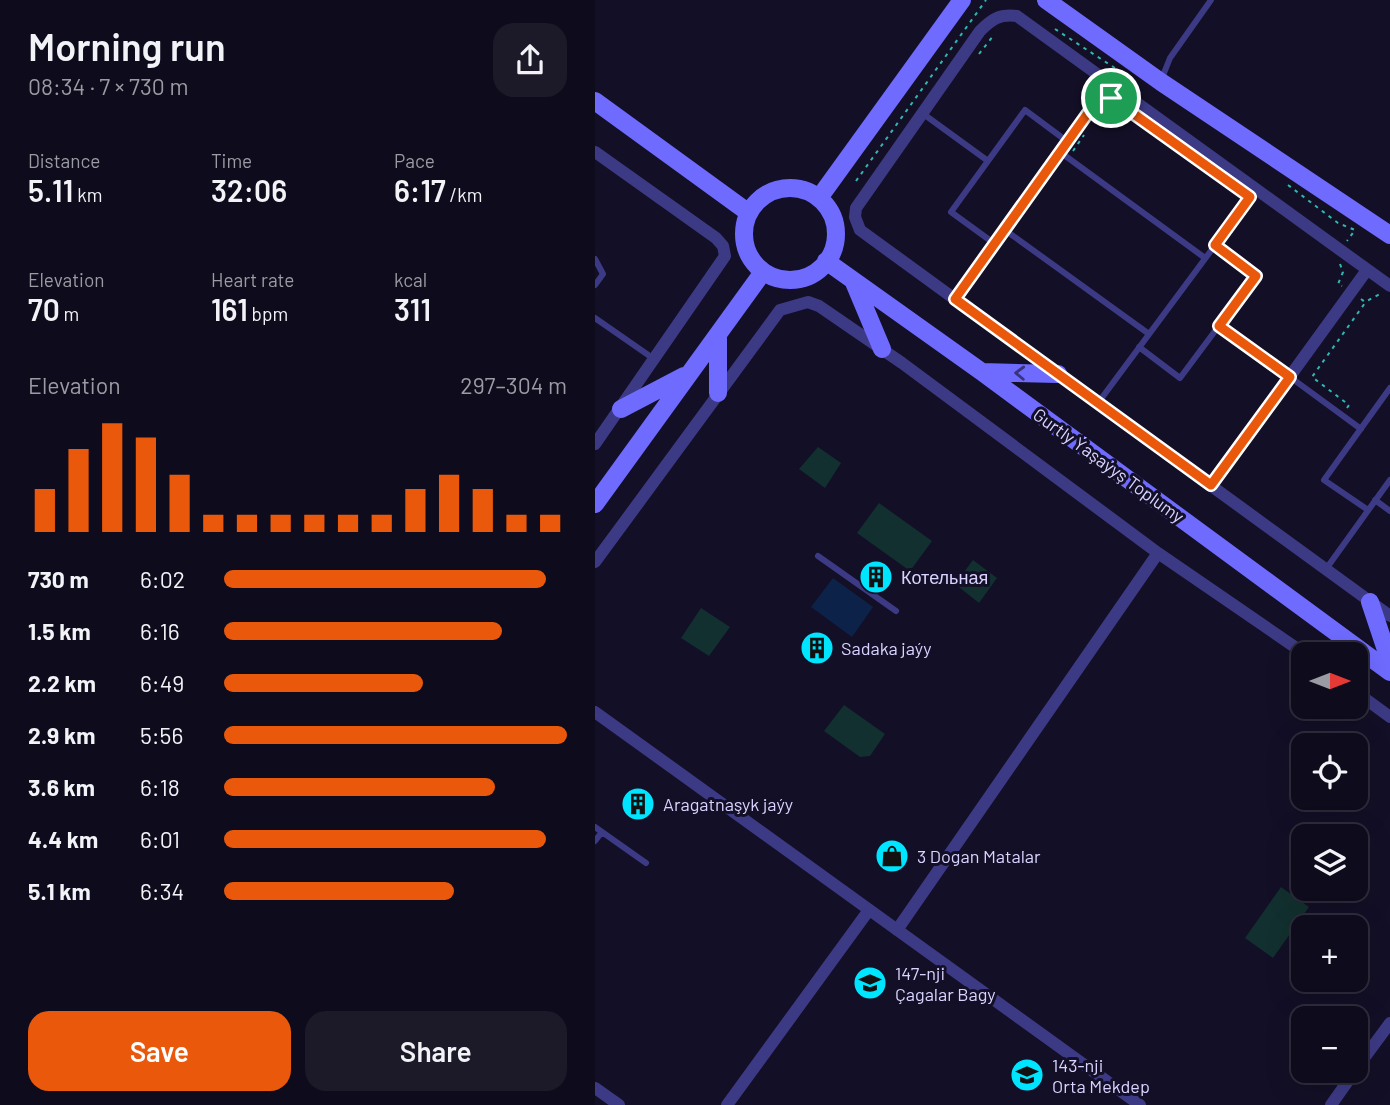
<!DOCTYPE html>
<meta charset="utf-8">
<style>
body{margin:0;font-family:Barlow,sans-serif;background:#1c1929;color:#f1f3f6;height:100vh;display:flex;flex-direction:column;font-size:26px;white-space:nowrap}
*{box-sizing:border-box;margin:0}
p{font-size:23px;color:#9b9ba3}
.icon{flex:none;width:38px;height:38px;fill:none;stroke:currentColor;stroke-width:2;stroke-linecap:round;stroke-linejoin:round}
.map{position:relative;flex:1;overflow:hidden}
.side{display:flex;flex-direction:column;background:#0e0b1c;width:595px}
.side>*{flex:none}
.needle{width:46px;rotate:90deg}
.fabs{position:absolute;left:696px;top:642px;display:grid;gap:14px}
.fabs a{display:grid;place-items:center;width:77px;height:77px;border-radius:14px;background:#0e0b1c;box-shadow:0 7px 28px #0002,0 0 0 2px #2e2b3b;font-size:35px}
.pin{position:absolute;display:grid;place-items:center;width:60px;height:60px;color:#fff;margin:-30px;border:4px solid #fff;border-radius:50%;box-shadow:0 2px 7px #0007}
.round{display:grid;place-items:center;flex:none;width:74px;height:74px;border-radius:21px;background:#1c1929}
.headline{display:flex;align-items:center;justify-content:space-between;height:119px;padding:0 28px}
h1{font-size:38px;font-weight:600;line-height:52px}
.stats{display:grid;grid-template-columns:repeat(3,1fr);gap:10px;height:119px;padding:7px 28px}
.stats div{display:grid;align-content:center}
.stats b{font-size:30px;font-weight:600}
.stats small{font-size:19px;font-weight:400}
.stats p{font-size:19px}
.chart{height:196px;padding:14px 28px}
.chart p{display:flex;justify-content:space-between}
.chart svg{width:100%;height:126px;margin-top:7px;stroke:#ea580c;stroke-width:6}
.cta{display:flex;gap:14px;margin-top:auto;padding:14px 28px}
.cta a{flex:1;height:80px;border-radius:21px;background:#ea580c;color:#fff;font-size:28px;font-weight:600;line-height:80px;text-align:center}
.cta a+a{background:#1c1929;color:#f1f3f6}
ul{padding:0 28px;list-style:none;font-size:23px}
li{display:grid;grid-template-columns:112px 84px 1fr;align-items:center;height:52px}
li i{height:18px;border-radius:9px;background:#ea580c}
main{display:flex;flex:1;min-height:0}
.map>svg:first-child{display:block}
.green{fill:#12302f}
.water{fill:#0c2248}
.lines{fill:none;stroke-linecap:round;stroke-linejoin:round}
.path{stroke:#2fb8b0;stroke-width:2;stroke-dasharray:3.5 5;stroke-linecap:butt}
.lane{stroke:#3d3a85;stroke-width:6}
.street{stroke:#3d3a85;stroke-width:12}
.secondary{stroke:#6f6bff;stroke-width:18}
.oneway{stroke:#38347d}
.route-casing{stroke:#fff;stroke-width:14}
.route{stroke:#ea580c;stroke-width:9}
.labels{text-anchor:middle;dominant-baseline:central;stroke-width:6;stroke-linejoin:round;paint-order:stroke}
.street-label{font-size:18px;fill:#d9d4ff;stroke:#130f26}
.poi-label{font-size:18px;fill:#d9d4ff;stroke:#130f26;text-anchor:start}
</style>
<main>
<section class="side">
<div class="headline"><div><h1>Morning run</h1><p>08:34 · 7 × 730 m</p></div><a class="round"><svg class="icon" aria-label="share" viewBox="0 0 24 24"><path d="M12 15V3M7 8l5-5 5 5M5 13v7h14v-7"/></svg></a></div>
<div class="stats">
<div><p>Distance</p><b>5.11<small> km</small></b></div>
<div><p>Time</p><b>32:06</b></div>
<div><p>Pace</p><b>6:17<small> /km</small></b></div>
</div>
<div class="stats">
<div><p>Elevation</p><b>70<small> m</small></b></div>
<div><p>Heart rate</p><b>161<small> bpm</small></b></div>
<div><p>kcal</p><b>311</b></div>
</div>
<div class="chart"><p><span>Elevation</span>297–304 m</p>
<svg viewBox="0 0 160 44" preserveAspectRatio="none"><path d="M5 44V29M15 44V15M25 44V6M35 44V11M45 44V24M55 44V38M65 44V38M75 44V38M85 44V38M95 44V38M105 44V38M115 44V29M125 44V24M135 44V29M145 44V38M155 44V38"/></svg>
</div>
<ul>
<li><b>730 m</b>6:02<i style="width:94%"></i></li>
<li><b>1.5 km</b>6:16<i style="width:81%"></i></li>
<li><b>2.2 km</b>6:49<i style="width:58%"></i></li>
<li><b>2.9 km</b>5:56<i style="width:100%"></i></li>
<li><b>3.6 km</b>6:18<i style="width:79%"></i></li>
<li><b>4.4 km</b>6:01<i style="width:94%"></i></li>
<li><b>5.1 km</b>6:34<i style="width:67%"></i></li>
</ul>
<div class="cta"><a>Save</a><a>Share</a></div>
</section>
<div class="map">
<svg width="795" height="1105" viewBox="0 0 795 1105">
<rect width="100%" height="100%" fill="#130f26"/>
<path class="green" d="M223,447L246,463L230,488L204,469Z
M284,503L337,541L315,571L262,533Z
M378,560L402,578L384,603L360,584Z
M106,608L135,627L114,656L86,638Z
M249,705L290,734L275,756L265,757L229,731Z
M686,887L714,907L678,958L650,938Z"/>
<path class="water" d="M238,578L278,607L257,637L216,607Z"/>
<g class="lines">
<path class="path" d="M460,29L526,72
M384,54L398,36
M500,119L516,99
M478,151L489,135
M261,181L391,0
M693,185L743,223L760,230L752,241
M745,264L748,272L743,284L747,286
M766,299L770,302L785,294
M752,408L754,405L717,377L770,303"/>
<path class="lane" d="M567,78L575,58L616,0
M327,113L393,161
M465,152L610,258
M410,230L554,334
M400,244L356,212L430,110L473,142
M0,259L8,274L0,285
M361,299L514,84
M0,318L59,359
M624,325L766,429
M544,347L585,378L661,276L620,245
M503,403L661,190
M780,500L795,511
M773,510L729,480L795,388
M223,556L301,611
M731,569L795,480
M0,827L51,863
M0,841L7,832"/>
<path class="street" d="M0,152L121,238L128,246L130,256L0,444
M795,286L422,16C404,14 397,19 385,31L261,208L260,217L265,230L795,616
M616,485L772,270
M0,562L185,310L213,302L224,306L307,363L563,553L710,654
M761,692L795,717
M0,712L545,1105
M302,930L563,553
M761,1069L795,1023
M0,1088L24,1105
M132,1105L274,910
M736,1105L760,1071"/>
<path class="secondary" d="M451,0L566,82L795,235
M0,101L154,213
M149 234a46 46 0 1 1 92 0a46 46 0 1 1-92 0Z
M224,198L367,0
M231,261L387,372L795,672
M258,280L287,349
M123,338V393
M387,372L463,374
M26,409L89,376
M0,504L168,272
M775,602L795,662"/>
</g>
<defs><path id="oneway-chevron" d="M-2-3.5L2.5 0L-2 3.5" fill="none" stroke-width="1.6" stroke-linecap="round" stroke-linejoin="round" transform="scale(1.75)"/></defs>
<use class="oneway" href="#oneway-chevron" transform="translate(425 373) rotate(-178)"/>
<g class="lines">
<defs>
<path id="route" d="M508,92L655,197L620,245L661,276L624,326L695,377L616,485L360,299Z"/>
</defs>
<use href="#route" class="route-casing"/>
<use href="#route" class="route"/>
</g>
<defs>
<symbol id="building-disc" viewBox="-11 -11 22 22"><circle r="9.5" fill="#00e5ff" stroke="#130f26"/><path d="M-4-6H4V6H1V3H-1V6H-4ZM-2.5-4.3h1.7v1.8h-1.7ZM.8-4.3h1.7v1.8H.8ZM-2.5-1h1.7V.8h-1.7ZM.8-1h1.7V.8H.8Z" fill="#111"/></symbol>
<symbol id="shop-disc" viewBox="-11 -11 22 22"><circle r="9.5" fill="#00e5ff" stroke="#130f26"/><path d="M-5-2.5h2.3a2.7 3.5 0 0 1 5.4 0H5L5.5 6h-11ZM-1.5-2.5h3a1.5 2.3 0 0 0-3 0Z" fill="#111"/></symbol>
<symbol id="school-disc" viewBox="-11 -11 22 22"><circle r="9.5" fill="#00e5ff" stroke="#130f26"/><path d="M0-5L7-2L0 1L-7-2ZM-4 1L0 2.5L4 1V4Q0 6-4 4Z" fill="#111"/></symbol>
</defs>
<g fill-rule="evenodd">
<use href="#building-disc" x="262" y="558" width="38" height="38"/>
<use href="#building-disc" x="203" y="629" width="38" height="38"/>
<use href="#building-disc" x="24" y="785" width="38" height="38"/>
<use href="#shop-disc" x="278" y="837" width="38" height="38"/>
<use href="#school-disc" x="256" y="964" width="38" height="38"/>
<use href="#school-disc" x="413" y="1056" width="38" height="38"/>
</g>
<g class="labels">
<g class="street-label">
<text transform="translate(514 465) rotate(36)">Gurtly Ýaşaýyş Toplumy</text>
</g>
<g class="poi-label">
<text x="306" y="577">Котельная</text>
<text x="246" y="648">Sadaka jaýy</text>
<text x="68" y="804">Aragatnaşyk jaýy</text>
<text x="322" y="856">3 Dogan Matalar</text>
<text x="300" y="973">147-nji<tspan x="300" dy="21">Çagalar Bagy</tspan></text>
<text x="457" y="1065">143-nji<tspan x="457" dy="21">Orta Mekdep</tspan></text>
</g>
</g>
</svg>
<div class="fabs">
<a><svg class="needle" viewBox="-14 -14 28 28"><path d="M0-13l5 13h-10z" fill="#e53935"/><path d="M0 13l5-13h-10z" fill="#9b9ba3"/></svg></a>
<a><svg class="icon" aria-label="locate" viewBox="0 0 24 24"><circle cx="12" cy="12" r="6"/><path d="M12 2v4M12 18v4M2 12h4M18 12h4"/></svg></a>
<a><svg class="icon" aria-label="layers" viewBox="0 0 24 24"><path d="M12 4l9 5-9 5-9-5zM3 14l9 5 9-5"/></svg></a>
<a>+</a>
<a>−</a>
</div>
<div class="pin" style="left:516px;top:98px;background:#1e9e55"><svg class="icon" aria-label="arrive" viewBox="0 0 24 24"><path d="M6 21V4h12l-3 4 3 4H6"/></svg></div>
</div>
</main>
